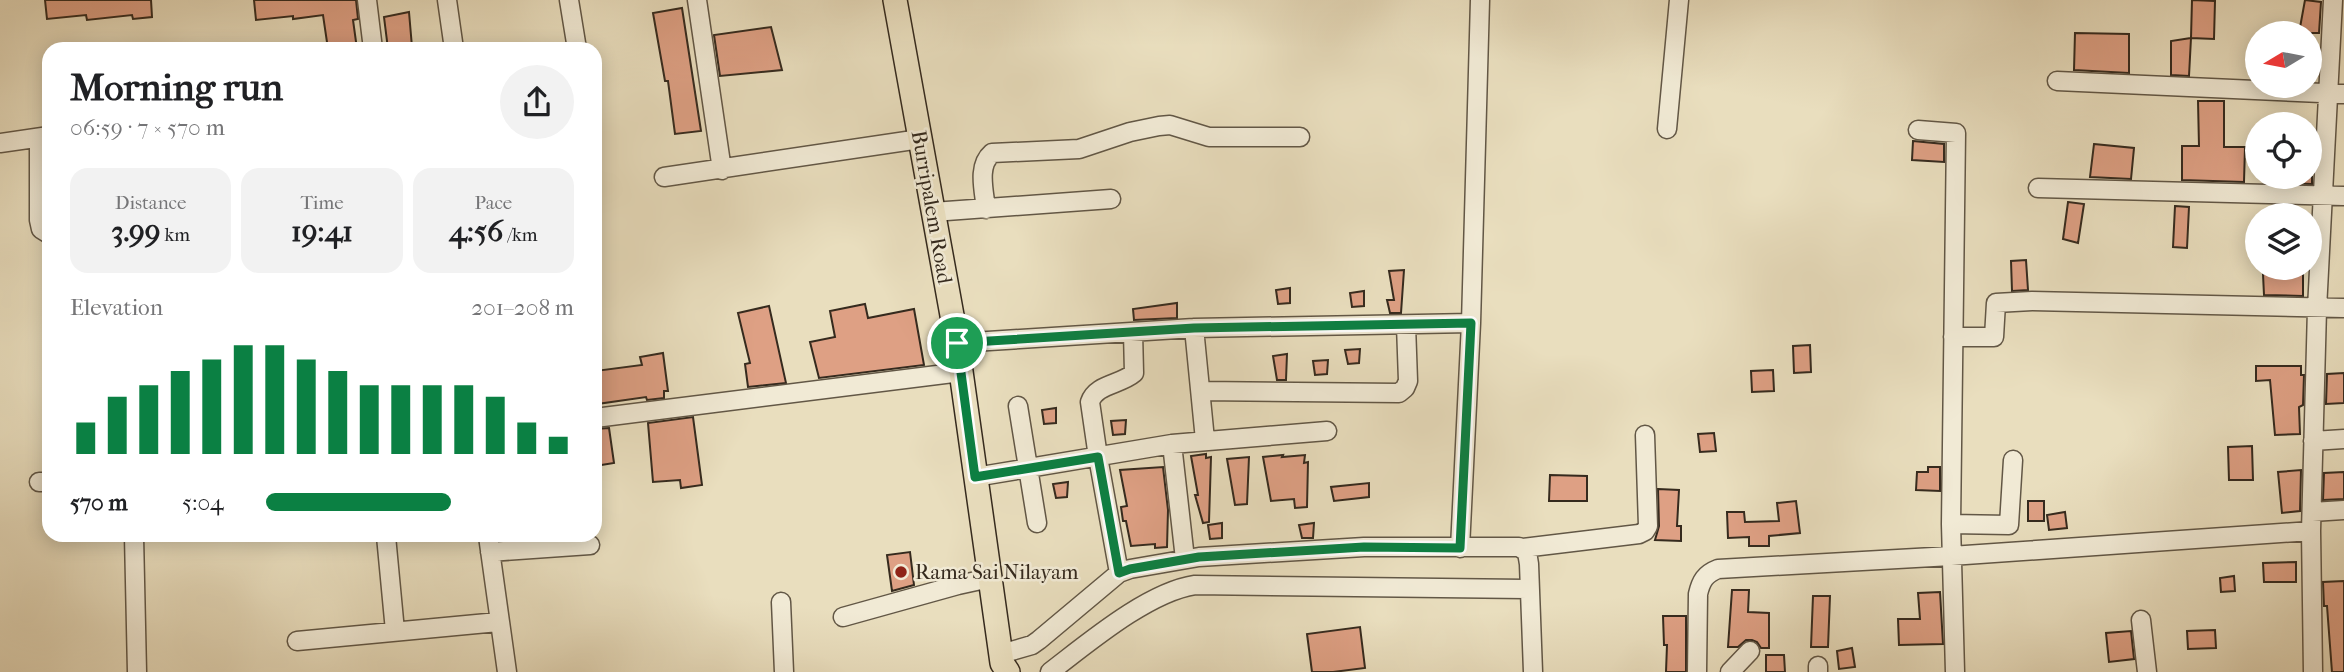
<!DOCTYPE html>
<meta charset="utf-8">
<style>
body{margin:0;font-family:"IM FELL French Canon",serif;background:#f2f2f2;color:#202124;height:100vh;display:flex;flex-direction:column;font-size:26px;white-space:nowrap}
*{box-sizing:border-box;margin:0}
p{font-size:23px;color:#757577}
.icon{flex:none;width:38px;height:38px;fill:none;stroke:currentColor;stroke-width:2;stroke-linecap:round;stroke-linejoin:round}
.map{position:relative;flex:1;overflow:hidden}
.sheet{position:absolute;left:42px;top:42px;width:560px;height:500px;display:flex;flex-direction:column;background:#fff;border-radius:21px;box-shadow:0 4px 18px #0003}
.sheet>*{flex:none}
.needle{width:46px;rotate:260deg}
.fabs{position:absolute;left:2245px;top:21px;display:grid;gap:14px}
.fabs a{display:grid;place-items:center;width:77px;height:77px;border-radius:50%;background:#fff;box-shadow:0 4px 18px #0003;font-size:35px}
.pin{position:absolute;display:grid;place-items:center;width:60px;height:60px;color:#fff;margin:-30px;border:4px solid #fff;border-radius:50%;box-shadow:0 2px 7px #0007}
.round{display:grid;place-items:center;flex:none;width:74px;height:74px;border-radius:37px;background:#f2f2f2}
.overview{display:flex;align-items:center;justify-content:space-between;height:119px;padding:0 28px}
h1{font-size:38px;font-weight:700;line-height:52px}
.figures{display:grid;grid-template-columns:repeat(3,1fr);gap:10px;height:119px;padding:7px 28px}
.figures div{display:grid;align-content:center;border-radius:18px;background:#f2f2f2;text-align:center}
.figures b{font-size:30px;font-weight:700}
.figures small{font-size:19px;font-weight:400}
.figures p{font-size:19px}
.chart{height:196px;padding:14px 28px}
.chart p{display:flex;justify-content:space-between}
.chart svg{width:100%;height:126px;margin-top:7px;stroke:#0b8043;stroke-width:6}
ul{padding:0 28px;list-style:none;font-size:23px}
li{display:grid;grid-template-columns:112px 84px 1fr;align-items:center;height:52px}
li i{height:18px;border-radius:9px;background:#0b8043}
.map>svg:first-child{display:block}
.building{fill:#dea084;stroke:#352a1e;stroke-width:2}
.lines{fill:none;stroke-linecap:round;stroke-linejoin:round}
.minor-casing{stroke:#625746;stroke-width:21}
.major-casing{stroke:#352a1e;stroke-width:26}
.minor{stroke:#f1ead5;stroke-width:18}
.major{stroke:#e9debe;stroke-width:23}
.route-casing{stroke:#fff;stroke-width:14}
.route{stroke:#0b8043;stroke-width:9}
.poi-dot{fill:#8f2418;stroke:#f1ead5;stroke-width:2.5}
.labels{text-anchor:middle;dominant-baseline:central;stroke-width:5;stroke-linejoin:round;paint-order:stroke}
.street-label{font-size:21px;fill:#352a1e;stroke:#f1ead5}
.poi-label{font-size:21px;fill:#352a1e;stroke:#f1ead5;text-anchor:start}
</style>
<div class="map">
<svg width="2344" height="672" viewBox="0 0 2344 672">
<rect width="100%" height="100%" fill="#e9debe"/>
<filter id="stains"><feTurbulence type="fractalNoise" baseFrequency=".00286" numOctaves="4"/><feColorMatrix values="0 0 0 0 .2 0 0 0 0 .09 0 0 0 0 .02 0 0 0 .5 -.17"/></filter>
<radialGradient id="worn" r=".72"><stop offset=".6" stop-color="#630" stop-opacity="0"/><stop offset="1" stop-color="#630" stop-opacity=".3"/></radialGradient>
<path class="building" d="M45,0H151L152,17L133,19L132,15L87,20L86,15L47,19Z
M254,0H356L358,19L353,20L357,49H328L323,15L293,19V16L256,20Z
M2192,0L2215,1L2214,39L2191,38Z
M2305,0L2321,2L2319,33H2299Z
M682,8L701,131L675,134L668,81H665L653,13Z
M409,12L412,47L388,49L384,17Z
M771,27L782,70L720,76L714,35Z
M2075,33L2129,34V73L2074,70Z
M2191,38L2189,76L2171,75V41Z
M2198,101H2224V147H2245L2244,182L2182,180V146H2199Z
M1913,141L1944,144V162L1912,160Z
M2094,144L2134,148L2131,179L2090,177Z
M2273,177H2312V184L2273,183Z
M2068,202L2084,204L2078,243L2063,239Z
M2175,206L2189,207L2187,248L2173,247Z
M2026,260L2028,290L2012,291L2011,261Z
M1404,270L1401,313H1390L1387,300H1394L1389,271Z
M2303,273V296L2264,295L2263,274Z
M1290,288V303L1278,304L1276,290Z
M1364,291V306L1352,307L1350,293Z
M1177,303V318L1134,320L1133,309Z
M865,304L868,318L914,309L924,365L819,378L810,342L835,337L830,311Z
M769,306L786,383L748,387L745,364L750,363L738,313Z
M1810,345L1811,372L1794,373L1793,346Z
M1360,349L1359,363L1348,364L1345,350Z
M663,353L668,391H664V398L647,400L646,397L597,404L595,371L642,365L640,357Z
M1287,354L1286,380H1277L1273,356Z
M1328,360L1327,374L1315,375L1313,361Z
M2256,366H2301V375H2304L2303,405L2299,407L2300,434L2275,435L2270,380L2256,381Z
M1773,370L1774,391L1752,392L1751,371Z
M2344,373V403L2326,404L2327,374Z
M1056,408V423L1044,424L1042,410Z
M693,417L702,485L681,488L680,480L653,482L648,423Z
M1126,420L1125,434L1113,435L1111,421Z
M609,428L614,463L595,466V429Z
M1714,433L1716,451L1700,452L1698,434Z
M2252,446L2253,480H2229L2228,447Z
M1206,454V458L1211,457L1209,522L1203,523L1195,495H1198L1191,456Z
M1283,455L1282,457L1305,455L1304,463L1308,462L1307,507L1295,508L1294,499L1271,501L1263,457Z
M1249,457L1247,504L1235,505L1227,459Z
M1163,467L1168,510L1167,547L1155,548V544L1131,546L1126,521H1123L1121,507L1127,506L1120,470Z
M1928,467H1940V491L1916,490L1917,472H1928Z
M2301,470L2300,511L2282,513L2278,472Z
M2344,472V499L2323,500L2324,473Z
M1550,475L1587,476V501H1549Z
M1068,482L1067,497L1056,498L1053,484Z
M1369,483V497L1334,501L1331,487Z
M1658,489L1679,490L1677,526H1681V541L1655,540L1659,526Z
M1796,501L1800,533L1769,536V546H1749V537L1728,538L1727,512H1744L1745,522L1779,521L1777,503Z
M2028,501H2044V521H2028Z
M2065,512L2067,528L2049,530L2047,515Z
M1222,523V538L1210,539L1208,525Z
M1314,523L1313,538H1302L1299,525Z
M910,552L914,585L892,591L887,555Z
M2296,562V582H2264L2263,563Z
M2234,576L2235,591L2221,592L2220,578Z
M2344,581V672H2332L2327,606H2324L2323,582Z
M1732,590H1749L1748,612L1769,613V648H1761L1757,642L1752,640H1746L1738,647H1728Z
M1940,592L1943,644L1899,645L1898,619H1920L1918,593Z
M1813,596H1830L1828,647H1811Z
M1663,616H1686V672H1666L1667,645H1664Z
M1360,627L1365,668L1333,672H1312L1307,634Z
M2215,630L2216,648L2188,649L2187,631Z
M2131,631L2134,659L2109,662L2106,633Z
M1852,648L1855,667L1839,669L1837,651Z
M1766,655H1784L1785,672H1766Z"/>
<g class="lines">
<defs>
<path id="minor" d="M367,0L373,49
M447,0L454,49
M569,0L577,49
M697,0L722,170
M2057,81L2344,94
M1667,129L1679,0
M1918,130L1956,133L1951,524L1955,672
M39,138V220L41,229L49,234
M0,143L49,136
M664,177L920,139
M2038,188L2344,196
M986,209C984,190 977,166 992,153L1079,149L1130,132L1159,126L1170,125L1209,137H1300
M933,212L1111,199
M1194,328L1205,440
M1953,337H1994L1996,303L2032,301L2344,308
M957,343L1194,328L1471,323
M1201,391L1399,393L1405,388L1408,381L1406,325
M1018,406L1037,523
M595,418L961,372
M2313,441L2344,439
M1172,444L1185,559
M975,477L1172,444L1327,431
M39,482H49
M2312,512L2344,510
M1951,524L2009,525L2013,460
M134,536L137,672
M386,536L395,631
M488,536L507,672
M1460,548L1471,323L1480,0
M1523,548L1639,534L1645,531L1648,526L1645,435
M490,552L590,545
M1119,573L1098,457L1090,402C1096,384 1120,385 1134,373L1133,332
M781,602L784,672
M843,617L958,585L990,578
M2141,620L2147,672
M297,641L498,622
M1001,654L1032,645L1039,640L1119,573L1130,569L1199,557L1364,547H1519L1527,552L1529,564L1533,672
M1050,672C1088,643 1148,592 1195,585L1530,589
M1697,672L1698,594C1701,581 1705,574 1718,569L1951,556L2311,531
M1730,672L1750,651
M1818,672V666
M2313,672L2311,531L2317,309L2333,0"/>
<path id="major" d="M895,0L957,343L1002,663L1008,672"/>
</defs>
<use href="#minor" class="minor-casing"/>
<use href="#major" class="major-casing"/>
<use href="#minor" class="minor"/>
<use href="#major" class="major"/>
</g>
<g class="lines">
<defs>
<path id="route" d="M1471,323L1460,548L1364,547L1199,557L1130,569L1119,573L1098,457L975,477L957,343L1194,328Z"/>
</defs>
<use href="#route" class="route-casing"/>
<use href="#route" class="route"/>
</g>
<circle class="poi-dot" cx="901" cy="572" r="7"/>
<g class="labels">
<g class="street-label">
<text transform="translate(932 207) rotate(80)">Burripalem Road</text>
</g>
<g class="poi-label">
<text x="915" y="572">Rama Sai Nilayam</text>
</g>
</g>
<rect width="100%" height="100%" filter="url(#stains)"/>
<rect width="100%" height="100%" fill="url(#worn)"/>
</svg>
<div class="fabs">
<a><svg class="needle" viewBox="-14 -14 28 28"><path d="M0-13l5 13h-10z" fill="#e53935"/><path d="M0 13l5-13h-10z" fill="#757577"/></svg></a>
<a><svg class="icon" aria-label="locate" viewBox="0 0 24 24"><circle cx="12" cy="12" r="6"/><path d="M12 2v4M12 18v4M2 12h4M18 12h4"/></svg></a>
<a><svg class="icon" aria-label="layers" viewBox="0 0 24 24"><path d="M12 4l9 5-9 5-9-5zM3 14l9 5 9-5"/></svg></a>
</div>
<div class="pin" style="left:957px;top:343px;background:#1e9e55"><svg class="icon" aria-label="arrive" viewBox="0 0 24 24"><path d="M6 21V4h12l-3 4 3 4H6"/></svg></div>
<section class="sheet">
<div class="overview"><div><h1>Morning run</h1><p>06:59 · 7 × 570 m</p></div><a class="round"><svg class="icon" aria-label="share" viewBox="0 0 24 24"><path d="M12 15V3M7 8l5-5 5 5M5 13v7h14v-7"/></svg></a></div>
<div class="figures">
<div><p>Distance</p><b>3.99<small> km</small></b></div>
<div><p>Time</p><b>19:41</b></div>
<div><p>Pace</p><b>4:56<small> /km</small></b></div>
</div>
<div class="chart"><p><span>Elevation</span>201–208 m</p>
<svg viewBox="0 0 160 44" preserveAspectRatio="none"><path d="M5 44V33M15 44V24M25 44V20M35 44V15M45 44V11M55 44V6M65 44V6M75 44V11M85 44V15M95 44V20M105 44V20M115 44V20M125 44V20M135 44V24M145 44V33M155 44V38"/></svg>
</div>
<ul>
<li><b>570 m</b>5:04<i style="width:60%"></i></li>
</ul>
</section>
</div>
